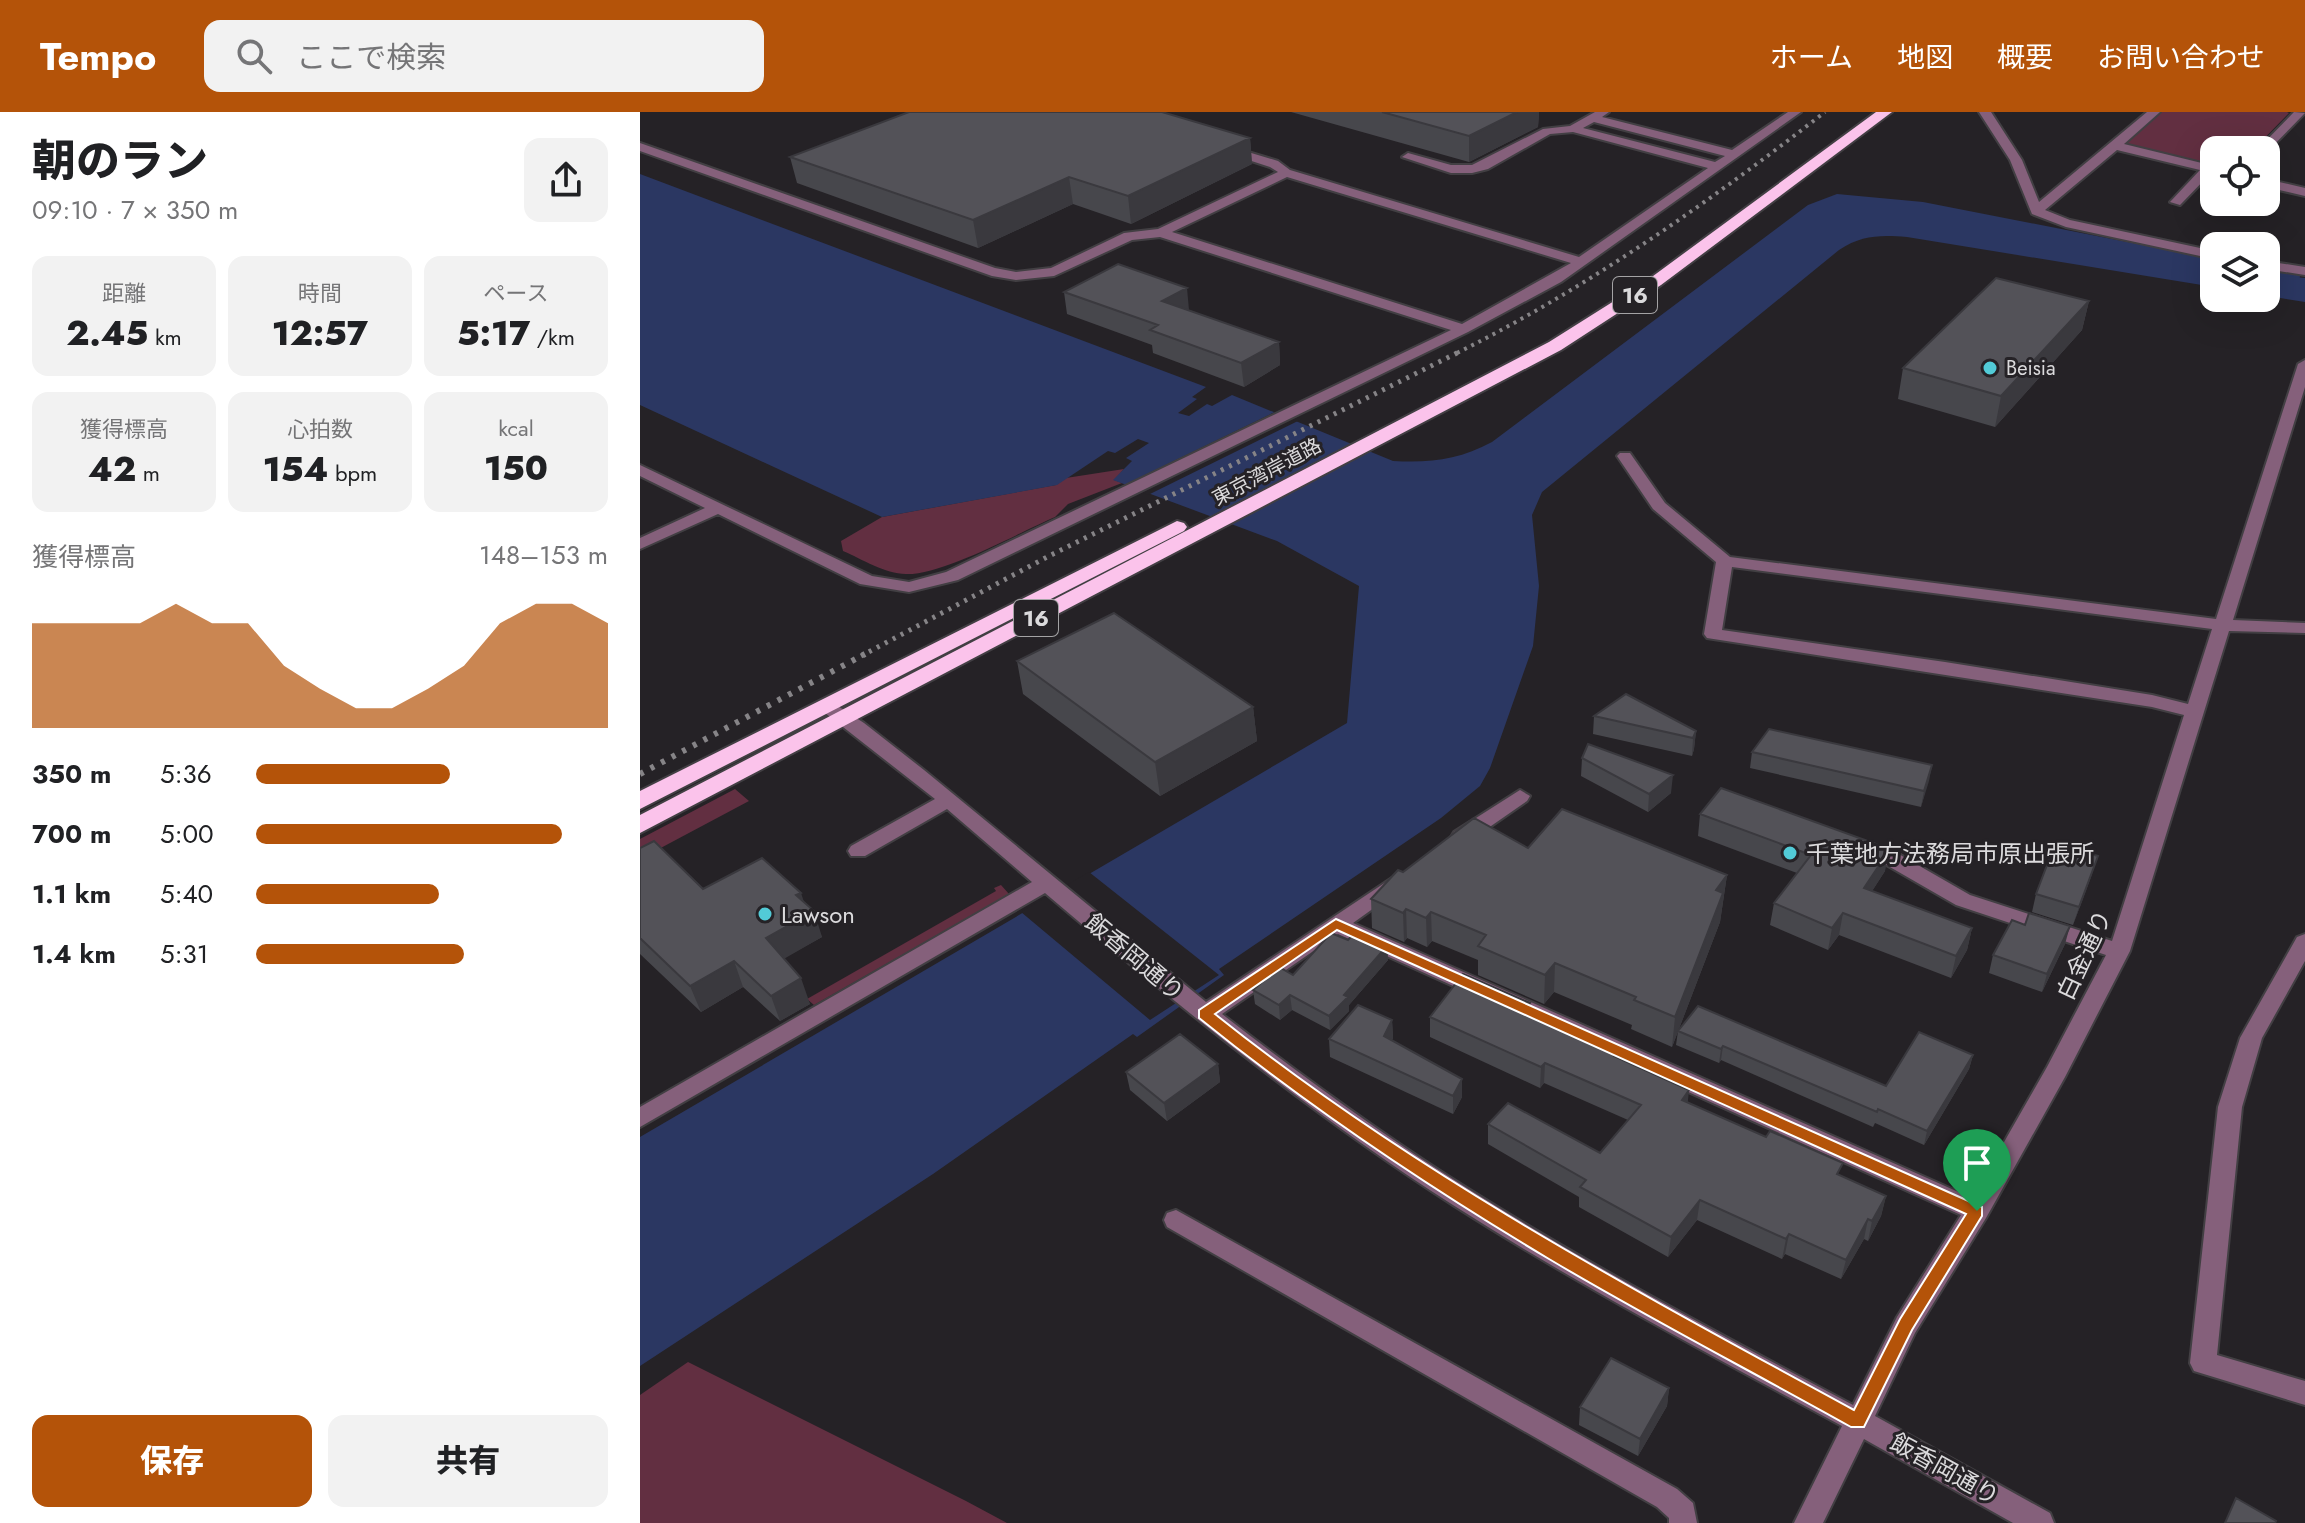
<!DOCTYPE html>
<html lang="ja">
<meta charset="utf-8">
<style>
body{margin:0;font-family:Jost,"Noto Sans JP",sans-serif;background:#f2f2f2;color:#202124;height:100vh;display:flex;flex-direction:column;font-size:30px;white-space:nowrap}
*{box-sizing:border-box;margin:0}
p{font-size:26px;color:#757577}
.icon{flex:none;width:44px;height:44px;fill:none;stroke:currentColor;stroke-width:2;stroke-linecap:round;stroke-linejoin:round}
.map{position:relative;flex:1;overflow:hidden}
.details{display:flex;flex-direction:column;background:#fff;width:640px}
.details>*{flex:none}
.tools{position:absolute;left:1560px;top:24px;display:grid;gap:16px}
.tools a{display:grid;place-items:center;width:80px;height:80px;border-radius:16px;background:#fff;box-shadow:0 8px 32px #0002;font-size:40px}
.pin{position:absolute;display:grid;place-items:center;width:68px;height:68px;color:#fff;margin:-82px -34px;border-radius:50% 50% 50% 0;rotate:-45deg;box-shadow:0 0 8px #0007}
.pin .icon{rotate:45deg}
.round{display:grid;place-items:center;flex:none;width:84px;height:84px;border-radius:16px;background:#f2f2f2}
.overview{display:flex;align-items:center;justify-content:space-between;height:136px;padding:0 32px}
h1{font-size:44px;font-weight:800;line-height:60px}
.metrics{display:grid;grid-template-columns:repeat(3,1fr);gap:12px;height:136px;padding:8px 32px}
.metrics div{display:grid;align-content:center;border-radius:16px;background:#f2f2f2;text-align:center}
.metrics b{font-size:34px;font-weight:800}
.metrics small{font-size:22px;font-weight:400}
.metrics p{font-size:22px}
.chart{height:224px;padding:16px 32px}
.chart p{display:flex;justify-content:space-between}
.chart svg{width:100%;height:144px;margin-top:8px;fill:#b45309;opacity:.7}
.button{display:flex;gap:16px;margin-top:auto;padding:16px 32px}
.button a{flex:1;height:92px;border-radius:16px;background:#b45309;color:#fff;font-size:32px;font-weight:800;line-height:92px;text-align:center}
.button a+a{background:#f2f2f2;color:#202124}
ul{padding:0 32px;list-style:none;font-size:26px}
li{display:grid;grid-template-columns:128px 96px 1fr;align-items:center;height:60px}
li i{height:20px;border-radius:10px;background:#b45309}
header{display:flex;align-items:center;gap:48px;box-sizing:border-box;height:112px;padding:0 40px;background:#b45309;color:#fff}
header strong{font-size:38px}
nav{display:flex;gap:44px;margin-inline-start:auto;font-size:28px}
.search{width:560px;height:72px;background:#f2f2f2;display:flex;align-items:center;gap:20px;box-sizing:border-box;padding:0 28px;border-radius:16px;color:#757577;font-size:30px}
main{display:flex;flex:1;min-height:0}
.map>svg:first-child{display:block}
.green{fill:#622f41}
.water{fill:#2b3762}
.pier{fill:#252226}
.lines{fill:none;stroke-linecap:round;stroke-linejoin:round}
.river{fill:#2b3762;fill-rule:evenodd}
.minor-casing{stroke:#423f43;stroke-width:4}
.highway-casing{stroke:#423f43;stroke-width:4}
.minor{fill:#85607b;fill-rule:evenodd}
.highway{fill:#fbc3eb;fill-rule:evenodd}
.rail-far2{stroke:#868487;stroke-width:4;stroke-dasharray:3 5;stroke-linecap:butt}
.rail-far1{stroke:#868487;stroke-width:5;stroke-dasharray:3 6;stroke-linecap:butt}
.rail{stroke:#868487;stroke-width:6;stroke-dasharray:4 8;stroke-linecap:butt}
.wall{fill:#47474c}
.shaded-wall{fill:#3a393e}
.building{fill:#535258;stroke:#3a393e;stroke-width:2}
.route{fill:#b45309;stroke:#fff;stroke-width:2;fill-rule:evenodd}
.poi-dot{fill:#52cbd7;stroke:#252226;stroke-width:3}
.labels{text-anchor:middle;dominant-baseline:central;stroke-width:6;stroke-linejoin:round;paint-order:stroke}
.far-poi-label{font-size:20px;fill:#dbdadc;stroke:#252226;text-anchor:start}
.far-street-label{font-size:20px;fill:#dbdadc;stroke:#252226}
.shield{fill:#252226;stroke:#a4a3a5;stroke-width:2}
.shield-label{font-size:22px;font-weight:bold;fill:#dbdadc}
.poi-label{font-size:24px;fill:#dbdadc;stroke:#252226;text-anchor:start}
.street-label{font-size:24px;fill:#dbdadc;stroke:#252226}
</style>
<header>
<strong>Tempo</strong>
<div class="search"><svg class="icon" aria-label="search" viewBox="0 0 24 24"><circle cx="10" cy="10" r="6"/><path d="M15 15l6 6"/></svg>ここで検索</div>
<nav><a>ホーム</a><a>地図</a><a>概要</a><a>お問い合わせ</a></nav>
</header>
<main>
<section class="details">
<div class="overview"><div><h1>朝のラン</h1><p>09:10 · 7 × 350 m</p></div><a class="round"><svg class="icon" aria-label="share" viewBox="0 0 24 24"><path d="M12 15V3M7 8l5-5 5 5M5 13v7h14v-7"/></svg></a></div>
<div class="metrics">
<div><p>距離</p><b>2.45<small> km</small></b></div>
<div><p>時間</p><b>12:57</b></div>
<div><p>ペース</p><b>5:17<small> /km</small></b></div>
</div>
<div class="metrics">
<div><p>獲得標高</p><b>42<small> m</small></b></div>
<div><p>心拍数</p><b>154<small> bpm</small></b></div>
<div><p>kcal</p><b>150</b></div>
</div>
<div class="chart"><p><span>獲得標高</span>148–153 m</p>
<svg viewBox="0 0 160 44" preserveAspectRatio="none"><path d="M0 44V12L10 12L20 12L30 12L40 6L50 12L60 12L70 25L80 32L90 38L100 38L110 32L120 25L130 12L140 6L150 6L160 12V44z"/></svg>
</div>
<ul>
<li><b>350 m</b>5:36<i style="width:55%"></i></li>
<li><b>700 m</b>5:00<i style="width:87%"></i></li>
<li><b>1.1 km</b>5:40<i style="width:52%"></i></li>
<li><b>1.4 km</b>5:31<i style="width:59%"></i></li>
</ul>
<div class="button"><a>保存</a><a>共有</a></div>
</section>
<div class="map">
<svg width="1665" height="1411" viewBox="0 0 1665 1411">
<rect width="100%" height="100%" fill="#252226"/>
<path class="green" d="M1518,0H1647L1649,1L1613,38H1574V55L1491,36L1483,30Z
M484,357L474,368L482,371L428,392L415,405C378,421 303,463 266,462C245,462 222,447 203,439L201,429L242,405L416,373L426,366Z
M95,677L109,689L0,747V727Z
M361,773L369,782L174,893L167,887L356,779L354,776Z
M48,1250L326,1389L367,1411H0V1283Z"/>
<path class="water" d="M0,62L566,275L552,285L557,287L538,301L549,304L567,292L572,294L592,283L753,349C790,351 819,348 852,330L1168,93L1197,82L1283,90L1574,147V175L1267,125C1240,123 1222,123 1199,138L902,380L892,403L899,474L893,534L850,656L840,674L801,706L579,857L584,863L497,925L493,922L293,1062L0,1254V1025L707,611L719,474L637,429L473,368L492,349L486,346L509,331L498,327L475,341L468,339L417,373L242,405L0,293Z
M1626,156L1660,163L1659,174L1650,187L1626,183Z"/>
<path class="pier" d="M639,298L662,307L508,383L484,373Z
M449,760L579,863L510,908L381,800Z"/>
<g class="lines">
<path class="river" d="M1642,164L1665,166V190L1628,184L1626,171Z"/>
<defs>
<path id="minor" d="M955,0H969L962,5L1092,38L1148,0H1161L921,170L828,220L318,468L269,480L220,472L78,402L0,437V426L65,396L0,364V353L232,464L269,470L306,460L811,218L520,125L492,128L414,164L376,168L352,164L0,39V31L355,156L376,160L411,156L484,121L518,117L638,60L630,55L584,40V36L588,34L638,49L650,58L939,145L1068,56L933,20L910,22L848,57L832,61H811L762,45L768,41L811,53H832L903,17L930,14ZM954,10L1085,44L1075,50L943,16ZM647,65L931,151L822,212L532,120Z
M1339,0H1351L1382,48L1399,90L1507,0H1520L1484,32L1574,54V62L1571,61L1540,93L1530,90L1560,58L1477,38L1405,98L1430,108L1574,139V147L1426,115L1392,102L1370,48Z
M1654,0L1665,1L1627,40L1617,38Z
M1626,67L1665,76V84L1626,75Z
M1626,149L1665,155V163L1626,157Z
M1665,248V275L1593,508L1665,511V521L1589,519L1490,839L1425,965L1346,1106L1275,1221L1235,1304L1410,1401L1414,1411H1373L1224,1327L1183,1411H1154L1202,1314C1071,1243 938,1173 813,1093C668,1000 536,892 405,781L0,1015V995L392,770L307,697L225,744H211L208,739L211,734L295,687L180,597L178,593L180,589L187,587L224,611L284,658L566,890L752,766L759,768L762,773L759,778L713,811L1332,1086L1407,955L1466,843L1316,793L1243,751L1217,742L1214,737L1224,730L1257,741L1330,783L1472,829L1544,603L1512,595L1067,526L1064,522L1076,450L1013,397L977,344L980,341H990L1025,391L1090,445L1576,507L1658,252ZM1092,455L1572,517L1548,592L1512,583L1305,550L1082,518ZM698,822L1321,1103L1257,1205L1213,1293C1084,1224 954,1156 830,1078C744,1024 662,964 582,902Z
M880,678L890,684L887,689L828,730H814L811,725L814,720Z
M1665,822V849L1622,926L1602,995L1577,1243L1665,1269V1293L1554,1259L1550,1251L1578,995L1600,926L1657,825Z
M536,1098L1037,1377L1053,1391L1057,1411H1029V1406L1017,1395L527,1115L524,1108L527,1101Z"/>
<path id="highway" d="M1236,0H1252L1021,173L921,238L0,721V703L909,230L1009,167Z
M537,409L544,411L547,415L544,419L0,697V679Z"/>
</defs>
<use href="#minor" class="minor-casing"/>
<use href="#highway" class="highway-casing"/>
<use href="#minor" class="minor"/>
<use href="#highway" class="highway"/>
<path class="rail-far2" d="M817,241C949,175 1069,90 1185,0"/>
<path class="rail-far1" d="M221,544L409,444L821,239"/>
<path class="rail" d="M0,662L225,542"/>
</g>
<path class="wall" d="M651,0H899L898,15L829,50Z
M610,26L612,52L491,112L433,92L338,136L157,71L150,45Z
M424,180L549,198L639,230L640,253L604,275L513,241L512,233L427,202Z
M1449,189L1442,218L1355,315L1258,287L1263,256Z
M377,549L613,595L617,629L520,684L383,582Z
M954,604L1056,619L1054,637L1052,644L953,622Z
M1112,640L1292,653L1281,695L1110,656Z
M942,646L1031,681L1008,700L941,664Z
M1060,702L1245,759L1232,779L1332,816L1327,838L1311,866L1199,823L1188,838L1130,813L1134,791L1157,761L1058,724Z
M0,736L63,777L164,790L182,825L144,846L170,892L140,909L103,875L61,900L0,842Z
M888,736L1087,763L1080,810L1032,935L991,917L992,913L914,880L904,892L838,863V848L792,829L787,835L767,826L764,830L732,816L731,787L763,760Z
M1452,762L1433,813L1392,800L1396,782Z
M708,828L747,834L748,848L709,893V899L690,918L652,898L640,908L615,892L613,878L653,863Z
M1425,832L1402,880L1349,861L1353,843Z
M889,902L976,945L1048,991L1201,1064L1246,1084L1241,1104L1228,1129L1224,1127L1201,1167L1145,1142L1142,1147L1057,1108L1028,1145L939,1095V1085L848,1032V1012L960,1041L988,1008L904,971L900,976L790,925V905Z
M752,908L753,926L752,928L822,967V985L813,1002L690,945L689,927Z
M1038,919L1246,974L1333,943L1329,957L1284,1033L1235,1011L1233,1015L1081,948L1079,951L1036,933Z
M578,952L580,970L527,1009L490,978L486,960Z
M1029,1276L1027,1294L998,1344L939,1313L940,1295Z"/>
<path class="shaded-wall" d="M877,0H899L898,15L829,50V24Z
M610,26L612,52L491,112L488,84Z
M429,65L433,92L338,136L333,108Z
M547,176L549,198L522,189Z
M1449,189L1442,218L1355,315L1361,284Z
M639,230L640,253L604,275L601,251Z
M613,595L617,629L520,684L515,650Z
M1056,619L1054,637L1052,644L1053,626Z
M1292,653L1289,669L1281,695L1284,679Z
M1033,663L1031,681L1008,700L1009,682Z
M1250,737L1245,759L1220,798L1224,776Z
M1458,744L1452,762L1433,813L1439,795Z
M1087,763L1080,810L1032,935L1035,905L1076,778Z
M161,781L168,802L174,799L182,825L135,852L126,826L156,783Z
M766,797L767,826L764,830L763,801Z
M791,800L792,829L787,835L786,806Z
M1203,801L1199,823L1188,838L1192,816Z
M1430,814L1425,832L1402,880L1407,862Z
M1332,816L1327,838L1311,866L1316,844Z
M747,834L748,848L709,893V899L690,918L689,904L704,883Z
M94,849L103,875L61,900L50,874Z
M915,851L914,880L904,892L905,863Z
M161,866L170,892L140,909L131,884Z
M650,883L652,898L640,908L639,893Z
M890,891L889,911L883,900Z
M752,908L753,926L745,942L744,924Z
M1083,934L1081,948L1079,951L1081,937Z
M1333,943L1329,957L1284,1033L1287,1019Z
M905,951L904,971L900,976L901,955Z
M578,952L580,970L527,1009L524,991Z
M822,967V985L813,1002V984Z
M1049,978L1047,998L1042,988Z
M1246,1084L1241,1104L1228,1129L1232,1109Z
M1060,1088L1057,1108L1028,1145L1031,1125Z
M1228,1107L1224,1127L1201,1167L1206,1148Z
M1149,1122L1145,1142L1142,1147L1146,1127Z
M1029,1276L1027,1294L998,1344L1000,1327Z"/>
<path class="building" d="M269,0H522L610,26L488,84L429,65L333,108L150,45Z
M742,0H877L829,24Z
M478,152L547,176L522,189L639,230L601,251L510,218L518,213L424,180Z
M1356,166L1449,189L1361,284L1263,256Z
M474,501L613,595L515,650L377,549Z
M986,582L1056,619L1053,626L954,604Z
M1129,617L1292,653L1284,679L1112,640Z
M948,632L1033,663L1009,682L942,646Z
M1081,676L1250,737L1224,776L1332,816L1316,844L1203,801L1192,816L1134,791L1171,743L1060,702Z
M922,697L1087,763L1076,778L1083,781L1035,905L994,888L996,885L915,851L905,863L838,834L846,823L791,800L786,806L766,797L763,801L731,787L758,758L763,760L834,706L888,736Z
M14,729L63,777L122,746L161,781L156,783L174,799L126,826L161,866L131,884L94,849L50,874L0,826V736Z
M1415,732L1458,744L1439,795L1396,782Z
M1389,801L1430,814L1407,862L1353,843L1372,808L1385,813Z
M716,819L747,834L704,883L708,885L689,904L650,883L639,893L613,878L639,855L653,863L691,821L708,828Z
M823,862L890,891L883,900L977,940L974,944L1049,978L1042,988L1126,1025L1130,1019L1203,1051L1197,1062L1246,1084L1232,1109L1228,1107L1206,1148L1149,1122L1146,1127L1060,1088L1031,1125L940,1075L946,1068L848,1012L868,991L960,1041L1001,993L905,951L901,955L790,905Z
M718,893L752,908L744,924L822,967L813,984L689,927Z
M1058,894L1246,974L1279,920L1333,943L1287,1019L1238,997L1237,1000L1083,934L1081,937L1038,919Z
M540,922L578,952L524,991L486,960Z
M971,1246L1029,1276L1000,1327L940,1295Z
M1596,1386L1636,1409L1635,1411H1585Z"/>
<path class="route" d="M696,807L1342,1095V1104L1272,1218L1224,1315H1211C1111,1259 1008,1206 909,1147C788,1075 669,995 559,906V898ZM697,818L1326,1102L1260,1207L1214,1298C994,1178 772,1060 575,902Z"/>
<g class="poi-dot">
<circle cx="1350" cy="256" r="8"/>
<circle cx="1150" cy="741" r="8"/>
<circle cx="125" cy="802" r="8"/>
</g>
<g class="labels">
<g class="far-poi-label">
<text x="1366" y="256">Beisia</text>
</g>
<g class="far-street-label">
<text transform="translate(627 360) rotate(-28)">東京湾岸道路</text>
</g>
<g class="shield">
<rect x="973" y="165" width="44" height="36" rx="6"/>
<rect x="374" y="488" width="44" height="36" rx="6"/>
</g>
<g class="shield-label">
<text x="995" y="183">16</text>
<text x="396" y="506">16</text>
</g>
<g class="poi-label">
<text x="1166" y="741">千葉地方法務局市原出張所</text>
<text x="141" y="802">Lawson</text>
</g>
<g class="street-label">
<text transform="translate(1444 843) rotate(-65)">白金通り</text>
<text transform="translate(495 845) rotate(40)">飯香岡通り</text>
<text transform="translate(1305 1357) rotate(29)">飯香岡通り</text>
</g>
</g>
</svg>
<div class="tools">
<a><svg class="icon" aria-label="locate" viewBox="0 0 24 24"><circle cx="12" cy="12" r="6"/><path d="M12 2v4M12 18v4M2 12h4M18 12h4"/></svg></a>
<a><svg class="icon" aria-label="layers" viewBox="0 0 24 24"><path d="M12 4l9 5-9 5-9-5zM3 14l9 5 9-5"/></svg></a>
</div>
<div class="pin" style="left:1337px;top:1099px;background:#1e9e55"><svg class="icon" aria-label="arrive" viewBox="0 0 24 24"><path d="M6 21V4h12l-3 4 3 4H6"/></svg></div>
</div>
</main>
